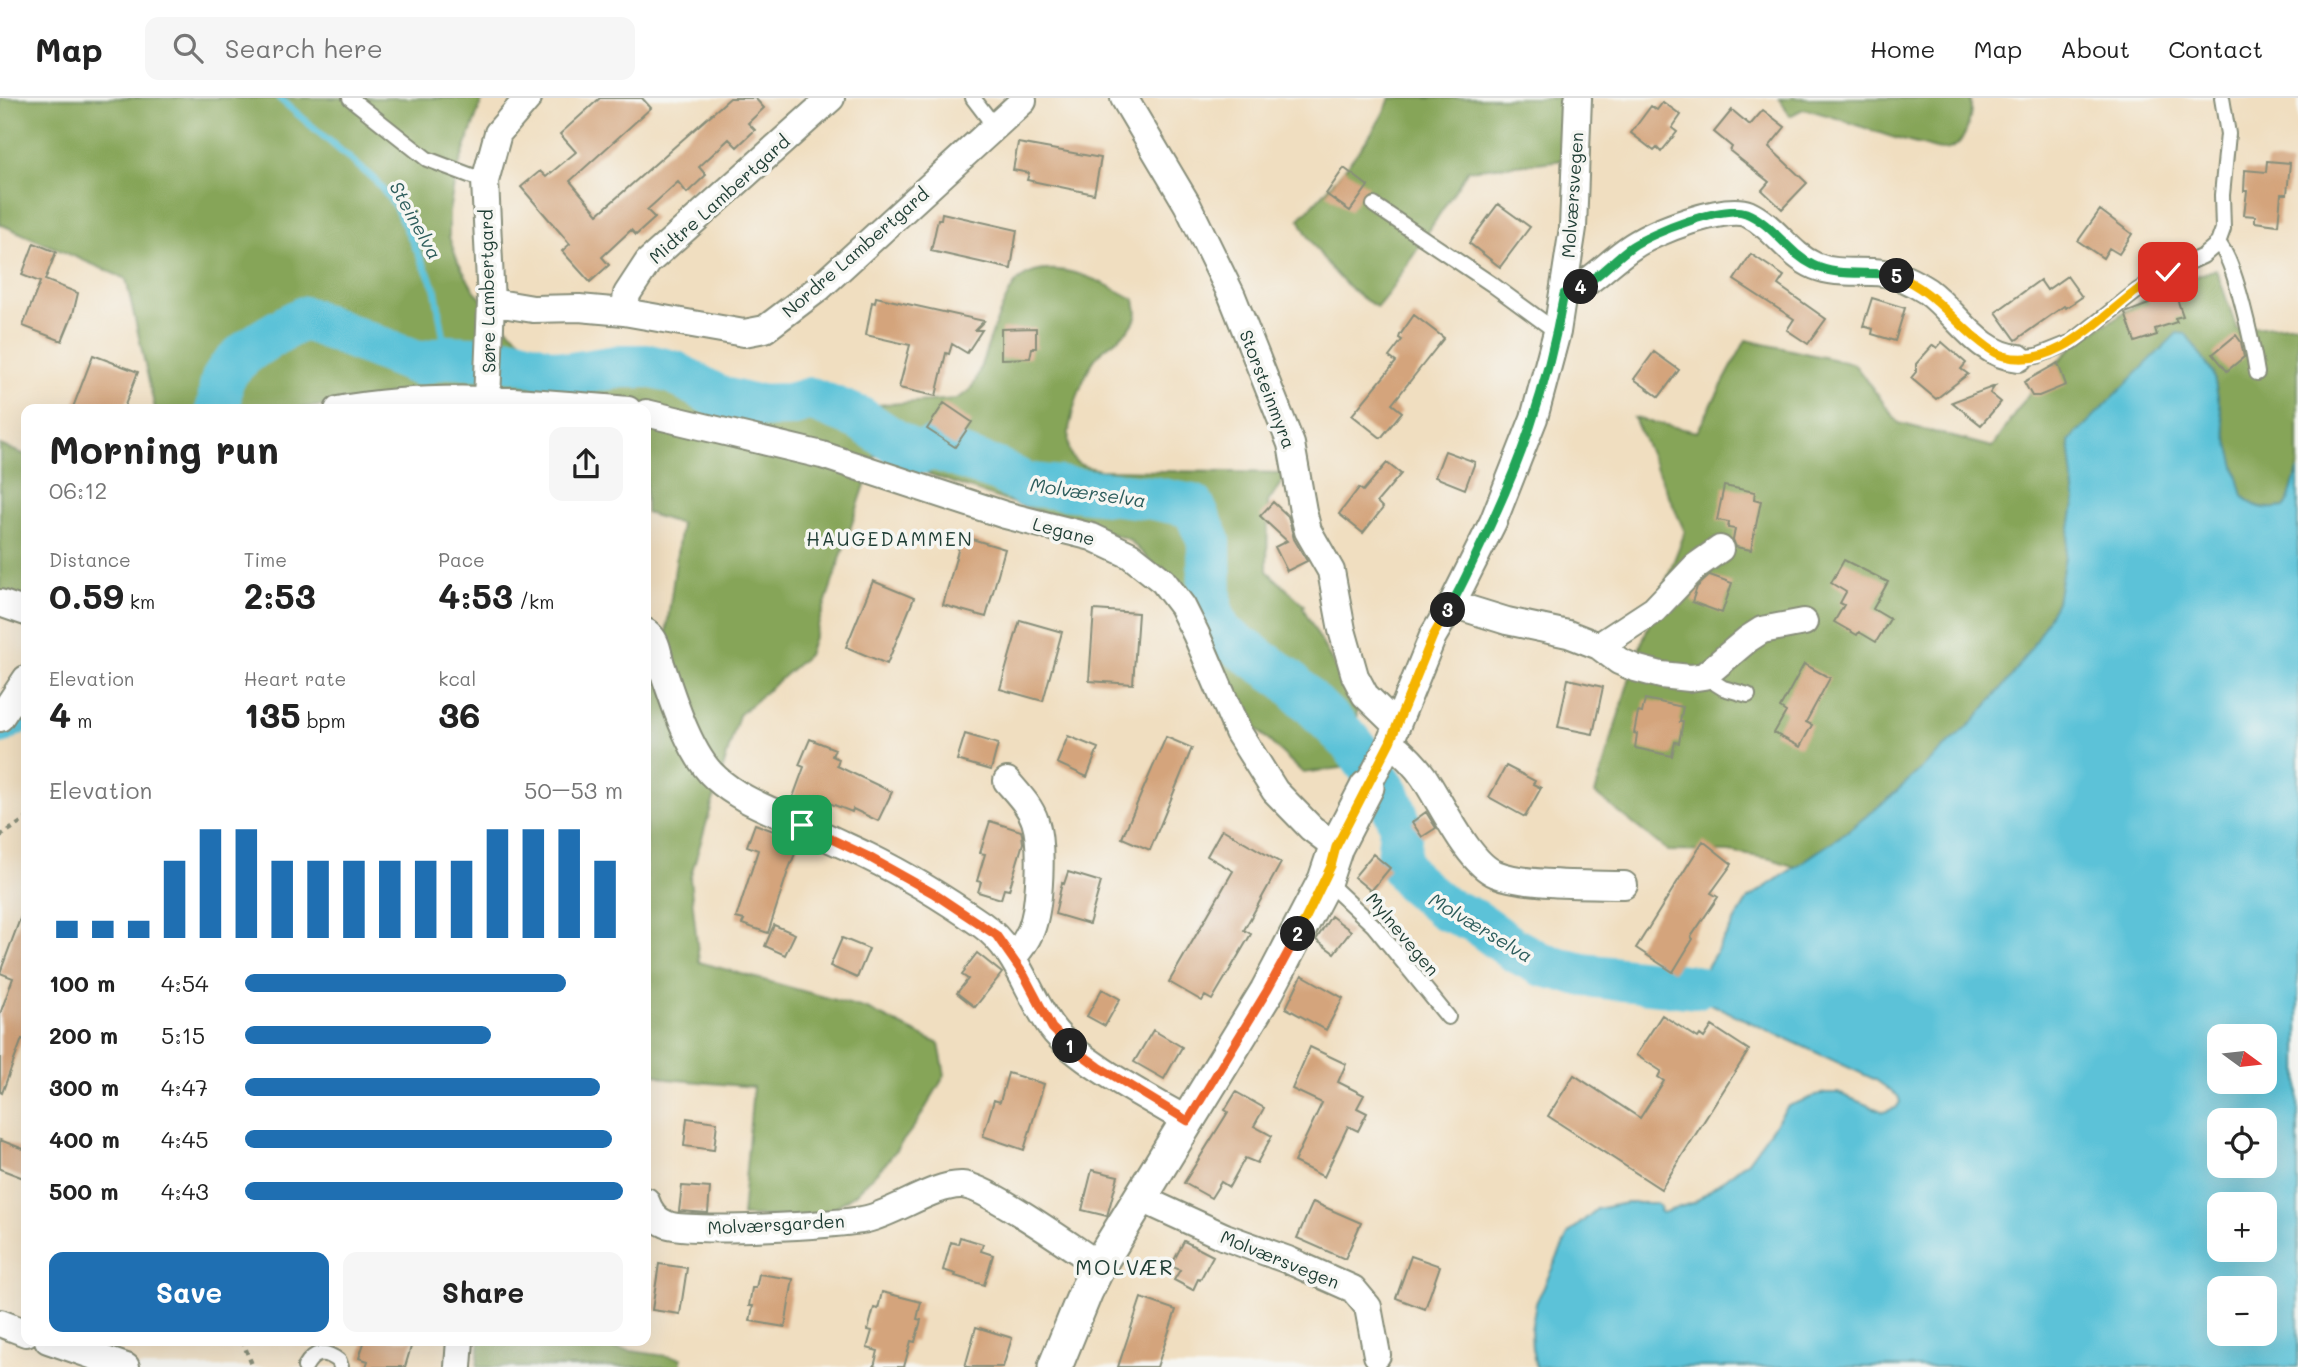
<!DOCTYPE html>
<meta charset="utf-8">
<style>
body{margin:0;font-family:Mali,sans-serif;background:#f6f6f6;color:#222;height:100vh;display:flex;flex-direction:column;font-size:26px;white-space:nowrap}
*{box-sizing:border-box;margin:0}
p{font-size:23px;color:#767676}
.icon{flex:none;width:38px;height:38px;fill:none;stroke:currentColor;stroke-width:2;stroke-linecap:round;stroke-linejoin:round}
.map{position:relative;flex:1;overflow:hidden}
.details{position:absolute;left:21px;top:306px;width:630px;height:942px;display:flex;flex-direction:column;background:#fff;border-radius:14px;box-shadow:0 7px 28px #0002}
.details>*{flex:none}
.needle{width:46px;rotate:105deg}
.tools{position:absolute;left:2207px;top:926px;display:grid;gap:14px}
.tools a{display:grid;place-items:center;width:70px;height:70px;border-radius:14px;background:#fff;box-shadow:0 7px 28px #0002;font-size:35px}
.pin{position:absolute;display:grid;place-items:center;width:60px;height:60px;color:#fff;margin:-30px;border-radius:14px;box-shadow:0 4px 10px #0006}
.km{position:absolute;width:35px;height:35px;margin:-18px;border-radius:50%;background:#222;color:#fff;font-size:19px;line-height:35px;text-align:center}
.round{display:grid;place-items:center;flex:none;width:74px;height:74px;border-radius:14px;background:#f6f6f6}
.overview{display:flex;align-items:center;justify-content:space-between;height:119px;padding:0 28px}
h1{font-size:38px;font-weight:800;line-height:52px}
.figures{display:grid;grid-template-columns:repeat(3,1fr);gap:10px;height:119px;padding:7px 28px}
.figures div{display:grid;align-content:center}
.figures b{font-size:35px;font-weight:800}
.figures small{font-size:19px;font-weight:400}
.figures p{font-size:19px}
.chart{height:196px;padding:14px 28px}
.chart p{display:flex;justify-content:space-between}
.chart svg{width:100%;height:126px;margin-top:7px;stroke:#1f6fb2;stroke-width:6}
.primary-button{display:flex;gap:14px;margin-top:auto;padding:14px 28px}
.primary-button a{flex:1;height:80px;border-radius:14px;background:#1f6fb2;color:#fff;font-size:28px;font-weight:800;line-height:80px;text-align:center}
.primary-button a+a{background:#f6f6f6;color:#222}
ul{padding:0 28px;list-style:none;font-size:23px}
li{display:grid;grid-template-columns:112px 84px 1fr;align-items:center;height:52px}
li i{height:18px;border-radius:9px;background:#1f6fb2}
header{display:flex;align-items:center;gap:42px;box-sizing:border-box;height:98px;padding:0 35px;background:#fff;border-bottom:2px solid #e0e0e0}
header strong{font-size:33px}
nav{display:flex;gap:38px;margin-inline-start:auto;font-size:24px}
.search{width:490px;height:63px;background:#f6f6f6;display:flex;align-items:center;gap:18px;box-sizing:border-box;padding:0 24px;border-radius:14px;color:#767676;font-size:26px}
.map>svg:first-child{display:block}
.forest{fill:#86a559;stroke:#527146;stroke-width:2}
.water{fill:#5bc2d8;stroke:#3d8086;stroke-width:2;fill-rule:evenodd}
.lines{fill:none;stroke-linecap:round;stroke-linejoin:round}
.stream{stroke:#5bc2d8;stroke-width:7}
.river{stroke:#5bc2d8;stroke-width:44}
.building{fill:#d4a47b}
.service-casing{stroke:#888e7a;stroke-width:18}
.minor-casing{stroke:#888e7a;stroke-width:30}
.tertiary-casing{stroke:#888e7a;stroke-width:37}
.path{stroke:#888e7a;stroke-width:4.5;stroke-dasharray:5 5;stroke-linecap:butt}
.service{stroke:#fff;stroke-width:14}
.minor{stroke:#fff;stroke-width:26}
.tertiary{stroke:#fff;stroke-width:33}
.split-1-casing{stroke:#fff;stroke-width:14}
.split-2-casing{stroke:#fff;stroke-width:14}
.split-3-casing{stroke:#fff;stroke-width:14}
.split-4-casing{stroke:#fff;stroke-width:14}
.split-5-casing{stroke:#fff;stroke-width:14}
.split-6-casing{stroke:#fff;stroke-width:14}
.split-1{stroke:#f0652b;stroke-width:9}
.split-2{stroke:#f0652b;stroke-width:9}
.split-3{stroke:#f5b400;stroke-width:9}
.split-4{stroke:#22a559;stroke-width:9}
.split-5{stroke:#22a559;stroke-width:9}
.split-6{stroke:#f5b400;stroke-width:9}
.labels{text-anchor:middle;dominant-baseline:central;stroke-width:7;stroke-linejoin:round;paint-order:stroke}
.street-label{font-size:18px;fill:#1f3d34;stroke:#f6f6f2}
.water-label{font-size:19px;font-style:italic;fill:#2e5e5d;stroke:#f6f6f2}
.neighbourhood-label{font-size:19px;letter-spacing:2px;fill:#1f3d34;stroke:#f6f6f2}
.quarter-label{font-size:21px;letter-spacing:2px;fill:#1f3d34;stroke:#f6f6f2}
</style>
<header>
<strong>Map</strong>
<div class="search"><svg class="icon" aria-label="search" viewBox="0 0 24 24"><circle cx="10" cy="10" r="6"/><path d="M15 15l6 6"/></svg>Search here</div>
<nav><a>Home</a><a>Map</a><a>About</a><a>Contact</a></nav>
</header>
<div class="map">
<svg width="2298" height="1269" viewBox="0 0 2298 1269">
<rect width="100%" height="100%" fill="#f6f6f2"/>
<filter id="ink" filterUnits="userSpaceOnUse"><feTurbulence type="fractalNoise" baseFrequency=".0143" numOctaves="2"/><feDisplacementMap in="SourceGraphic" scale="14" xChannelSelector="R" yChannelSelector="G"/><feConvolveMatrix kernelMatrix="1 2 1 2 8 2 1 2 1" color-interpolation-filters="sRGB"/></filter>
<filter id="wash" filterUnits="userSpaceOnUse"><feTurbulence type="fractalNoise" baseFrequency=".00686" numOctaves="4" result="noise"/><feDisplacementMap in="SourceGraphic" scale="28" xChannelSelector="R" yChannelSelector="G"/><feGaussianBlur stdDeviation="1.57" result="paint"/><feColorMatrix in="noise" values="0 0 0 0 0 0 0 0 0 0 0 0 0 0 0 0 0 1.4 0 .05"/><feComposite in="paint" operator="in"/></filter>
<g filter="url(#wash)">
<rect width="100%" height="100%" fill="#f0dec0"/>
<path class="forest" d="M0,0H483L458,70L453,92L449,114V139L458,164L472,189L498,222L532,251L546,260L623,284L795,303L876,307L956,301L968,294L975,284C984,262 1003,194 1020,181C1054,157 1105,185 1135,202C1136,207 1138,214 1136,219C1132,235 1109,244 1098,257C1083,273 1060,339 1072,359C1078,369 1090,369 1100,372L1288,375L1268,404L1267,473L1304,507L1303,510L1357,610L1355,668L1303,675L1230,606L1189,501L1128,441L991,398L875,357L808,557L739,617L690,780L699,864L867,911L939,946L945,977L916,1026L886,1065L855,1096L821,1119L742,1118L753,989L667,981L646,972V683L681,426L646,415V312L372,304L274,312L155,311L126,181L0,126Z
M1390,0H1588L1574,61L1468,72L1388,196L1377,209C1344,192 1315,154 1299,121C1327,94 1377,36 1390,0Z
M1779,0H1971C1972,18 1967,51 1943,52C1937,52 1929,49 1922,47C1881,39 1844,19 1803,11L1790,18Z
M2216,171L2237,231L2298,226V372L2287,405L2284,409C2269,412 2254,411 2243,398L2224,328L2213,275L2069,343L2075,402L2057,504L2032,549L2011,579L1975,622L1888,701L1845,735L1795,769L1772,761L1729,754L1668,753L1595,696L1635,562L1685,434L1634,320L1697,334L1746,242L1854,266L1899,325L1992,349L2032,291L2075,246L2160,191Z
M0,347L26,357V514L0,504Z
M480,1243H561L681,1260V1269H477Z"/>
<path class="water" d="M2177,235L2186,236L2213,275L2224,328L2243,398C2254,411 2269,412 2284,409L2287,405L2298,372V1269H1536L1532,1251L1531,1232L1536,1205L1569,1135L1597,1111L1626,1105H1656L1660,1109L1659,1113L1662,1115L1695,1104L1748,1063L1788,1008L1824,995H1838L1884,1014L1896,1010L1900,1004L1898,998L1876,982L1689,896L1695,889L1748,801L1845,735L1888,701L1975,622L2011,579L2032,549L2057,504L2075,402L2069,343ZM2219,938H2264V984H2219ZM2219,1022H2264V1068H2219ZM2219,1106H2264V1152H2219ZM2219,1190H2264V1236H2219Z"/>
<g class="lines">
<path class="stream" d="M279,0L376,83L395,108L435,190L447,259"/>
<path class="river" d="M217,312C222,301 218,289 224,279C236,255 280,232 304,220L419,266L447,259L517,262L565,277L623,268H649L673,274L720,300L751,308L790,307L811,301L859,320L914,356L934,350L998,372L1025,386L1152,400L1193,408L1209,443L1210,510L1220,535L1287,581L1351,644L1388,695L1401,729L1398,763L1412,783L1444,810L1475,823L1513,851L1543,867L1584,877L1695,889
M0,624L26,609"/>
</g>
<g id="blocks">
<path class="building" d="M600,0H642L651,10L570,83L598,116L730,0H755L764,10L748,25L755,32L737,49L729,41L699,69L706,77L687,95L678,84L647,112L655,120L636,137L631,132L602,159L609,167L590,184L562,153L570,146L521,89L540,73L546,79L576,54L560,36Z
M1663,4L1681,17L1672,30L1677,34L1661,54L1657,50L1654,53L1631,35L1651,8L1657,12Z
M1732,12L1750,27L1763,12L1785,29L1769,49L1807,85L1782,111L1762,92L1769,84L1730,53L1732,49L1714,34Z
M1018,45L1101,60L1094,96L1027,82L1029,75L1013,72Z
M2267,63L2290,65L2287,96H2281L2278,127L2255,124V118L2244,117L2247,93H2244L2245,72L2266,74Z
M1344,70L1368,88L1350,113L1326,96Z
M1498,106L1530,129L1500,169L1469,145Z
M2100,112L2132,136L2119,156L2109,150L2103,160L2078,143Z
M942,115L1017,132L1011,171L931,153L938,121H941Z
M34,145L56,154L45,182L78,195L73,216L62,243L23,228L40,184L22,177Z
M1751,156L1784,178L1778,187L1826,221L1808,246L1787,232L1794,221L1734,182Z
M2067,178L2082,199L2066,210L2064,208L2016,242L1996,214L2040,182L2047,192Z
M2165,188L2168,197L2175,195L2183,218L2175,220L2177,224L2155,231L2157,237L2135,244L2125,215L2149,206L2147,198Z
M876,199L984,223L975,232H982L967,255L952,246L949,256L946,255L936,298L899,290L910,247L866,237L872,204L875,205Z
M1872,200L1905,210L1895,243L1872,236L1873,231L1863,228Z
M1414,217L1444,240L1392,306L1402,314L1381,340L1352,317L1396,264L1389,259L1402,242L1399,240L1400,237Z
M1036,230V250H1032L1030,260L1001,261V231Z
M2236,237L2241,244L2244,259L2227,273L2213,256Z
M1942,244L1966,265L1961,271L1968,276L1936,301L1911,280L1916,274V266L1933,247L1937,250Z
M1654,254L1679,272L1659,299L1634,281Z
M93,257L138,274L123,312H72Z
M2058,265L2066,287L2039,298H2032L2024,284Z
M1995,288L1990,295L2001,304L1981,327L1952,304Z
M944,305L972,324L955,349L927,331Z
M1445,353L1475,364L1465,391L1435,379Z
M1387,365L1401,376L1377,404L1383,410L1363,435L1339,416L1359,390L1363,393Z
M1724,388L1755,394L1754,401L1761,403L1751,452L1736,449L1733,442L1735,431L1728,430L1729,424L1717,422Z
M1273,404L1288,418L1294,441L1307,463L1287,473L1275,449L1287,443L1260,418Z
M962,438L1005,451L986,519L943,507Z
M1844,462L1888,484L1873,511L1890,521L1876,544L1859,534L1857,537L1834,524L1844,507L1840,505L1846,494L1831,485Z
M1710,477L1732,485L1722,515L1692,504L1697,489Z
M873,483L914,500L887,566L846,549Z
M1094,512L1138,515L1133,586L1089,583Z
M1020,522L1062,534L1043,603L1000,591Z
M1804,566L1830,580L1806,624L1812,627L1800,649L1774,635L1786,614L1780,610Z
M1568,581L1603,589L1593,636L1558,629Z
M1645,601L1683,609L1680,624H1683L1679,645L1675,644L1672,658L1635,650L1637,636L1634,635L1638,614L1642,615Z
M965,636L998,646L991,672L957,662Z
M1068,638L1098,650L1087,679L1057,665Z
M1166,639L1192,650L1150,752L1122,740Z
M810,641L835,651L832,658L839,661L837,668L892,694L878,723L853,711L852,714L819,701L815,711L792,702L804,669L799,667Z
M1506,668L1535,683L1533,686L1541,690L1525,719L1489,699Z
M1426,714L1436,730L1422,739L1412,724Z
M990,723L1021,733L1022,736L1023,745L1009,792L1004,791L1001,801L978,794L981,784L977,783L985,756L980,755Z
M755,726L800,743L788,773L768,835L742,826L744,822L736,820L758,752L747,748Z
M1222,731L1281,765L1244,832L1251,836L1212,902L1205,898L1202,903L1169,884L1233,773L1207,758Z
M1703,743L1732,766L1711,795L1718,799L1691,839L1693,841L1673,874L1636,850Z
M1373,756L1390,770L1371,793L1354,779Z
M1068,774L1101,784L1089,826L1055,816L1062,785L1064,786Z
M24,810H26V942L22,941L2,995L0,994V916L13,880L0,875Z
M1331,818L1351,833L1334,855L1316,842Z
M774,827L795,836L785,857L765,848Z
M842,840L869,851L857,880L830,868Z
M977,855L1002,875L975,909L957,895L968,881L962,877L965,873L964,872Z
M1302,877L1343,900L1326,932L1286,910Z
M1102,891L1120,901L1105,928L1087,918Z
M1662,917L1698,940L1700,937L1704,940L1712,928L1749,952L1661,1091L1548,1018L1574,977L1640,1020L1664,983L1658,979L1661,973L1636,957Z
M1153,932L1182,949L1164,981L1134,964Z
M1310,949L1346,966L1338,984L1364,997L1357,1010L1367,1015L1358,1033L1348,1028L1324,1079L1294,1064L1322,1005L1292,991Z
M1008,975L1044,986L1024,1052L983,1038L994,1002L1000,1004Z
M1236,994L1264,1010L1254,1028L1272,1038L1257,1065L1245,1060L1229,1089L1221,1084L1211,1100L1184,1085L1228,1014L1225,1012Z
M687,1020L717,1024L714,1052L684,1048Z
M0,1042L26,1052V1081L0,1071Z
M1092,1072L1118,1078L1107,1118L1082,1112Z
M682,1088L710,1090L708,1115L679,1113Z
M1313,1104L1361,1125L1345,1161L1297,1140Z
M960,1139L983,1146L981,1153L993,1157L984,1187L955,1178L956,1176L943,1172L951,1144L958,1146Z
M1184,1143L1213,1158L1200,1182L1198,1181L1193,1192L1174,1182L1180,1172L1171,1168Z
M1411,1158L1440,1168L1425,1211L1396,1200Z
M659,1166L687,1170L680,1216L652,1212Z
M759,1176L793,1181L785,1229L750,1223L753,1208H749L752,1190H756Z
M882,1194L921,1204L917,1221L921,1222L915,1244L911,1243L904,1269H874L878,1253L867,1250L872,1233L868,1232L874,1210L878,1211Z
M1141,1200L1176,1212L1157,1269H1118Z
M976,1229L1012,1240L1003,1269H965Z
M365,1242H413L405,1269H366L368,1263L359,1260Z"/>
</g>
</g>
<g filter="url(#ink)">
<use href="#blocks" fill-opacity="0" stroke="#888e7a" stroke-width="2"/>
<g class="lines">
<defs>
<path id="service" d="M350,0L427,61L485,83
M973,0L995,29
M1374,107L1493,187L1557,234
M2218,145C2235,161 2253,249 2257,275
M2019,260L2037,258L2072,244L2137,193L2168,174L2203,158L2218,145L2223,131L2222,97L2228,36L2222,0
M1704,578L1723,590L1748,597
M1325,782L1374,828L1448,919
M305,1269C314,1253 325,1252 339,1263L341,1269"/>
<path id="minor" d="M1124,0L1187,106L1232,198L1291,346L1303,413L1308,433L1331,473L1342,532L1355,578L1365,597L1396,627
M1564,196C1592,186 1608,164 1633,148C1654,134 1724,106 1748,116C1774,128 1789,157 1815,168C1837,177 1860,172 1883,175C1900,177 1913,184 1927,193C1958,216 1978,257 2019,260
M491,204L533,211L579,210L624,214L744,235L765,231L819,190L1023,3
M624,214L627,196L648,164L831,0
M487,302L491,204L485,83L498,35L528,0
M338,312C434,294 532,303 628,312
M646,315L822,357L1005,417L1092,439L1130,457L1163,483L1182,508L1196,536L1238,634L1275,693L1311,730L1336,749
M0,505L26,514
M1452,506L1507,523L1568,536L1599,548L1619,563L1635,570L1661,577L1690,580L1704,578L1748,541L1762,532L1804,524
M646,534C658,543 657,553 661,566C672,599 690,658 716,680C741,703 774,713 804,728C825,739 846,748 867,758C906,777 945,801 981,826C1018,852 1027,896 1052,930C1075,962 1152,1002 1188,1023
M1599,548L1654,512L1696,468L1720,451
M0,620L26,581
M1390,644C1402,654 1414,665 1423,678C1441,704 1468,765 1496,776C1526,788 1591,786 1624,787
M1007,683C1018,696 1030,708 1035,723C1043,747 1040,809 1031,832C1027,841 1020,852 1013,859
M1367,689L1390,644L1433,538L1452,506L1493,424L1534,320L1557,234L1573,130L1578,0
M1142,1101L1225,1139L1288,1162L1353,1191L1368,1209L1377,1257
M646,1103C649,1112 656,1122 666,1126C685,1136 841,1127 867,1121C896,1114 935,1086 962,1087C987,1088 1074,1151 1099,1167
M0,1225L26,1235
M48,1242L126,1269
M458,1269L460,1242"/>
<path id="tertiary" d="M1055,1269L1086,1193L1099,1167L1267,893L1325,782L1336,749L1367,689"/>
</defs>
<use href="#service" class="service-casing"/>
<use href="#minor" class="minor-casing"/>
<use href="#tertiary" class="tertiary-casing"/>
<path class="path" d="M0,738L26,721
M242,1242L253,1269"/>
<use href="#service" class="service"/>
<use href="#minor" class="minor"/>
<use href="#tertiary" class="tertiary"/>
</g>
</g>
<g class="lines" filter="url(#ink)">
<defs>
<path id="split-1" d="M802,727L867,758L933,795L996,837L1024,877L1052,930L1070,948"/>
<path id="split-2" d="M1070,948L1099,969L1188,1023L1267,893L1298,836"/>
<path id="split-3" d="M1298,836L1331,768L1336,749L1390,644L1433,538L1448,512"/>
<path id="split-4" d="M1448,512C1459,494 1468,474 1477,455C1520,368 1547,291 1564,196L1581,189"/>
<path id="split-5" d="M1581,189C1600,178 1613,162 1631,149C1651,135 1724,106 1746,115C1773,126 1788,155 1813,167C1839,180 1870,172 1897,178"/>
<path id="split-6" d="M1897,178C1931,191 1950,219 1977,241C1985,247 1994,256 2004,258C2055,272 2099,221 2135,194C2145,187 2157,181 2168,174"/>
</defs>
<use href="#split-1" class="split-1-casing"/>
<use href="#split-2" class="split-2-casing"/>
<use href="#split-3" class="split-3-casing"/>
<use href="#split-4" class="split-4-casing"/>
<use href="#split-5" class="split-5-casing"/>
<use href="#split-6" class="split-6-casing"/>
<use href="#split-1" class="split-1"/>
<use href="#split-2" class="split-2"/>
<use href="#split-3" class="split-3"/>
<use href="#split-4" class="split-4"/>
<use href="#split-5" class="split-5"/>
<use href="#split-6" class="split-6"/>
</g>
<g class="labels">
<g class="street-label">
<text transform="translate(1572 97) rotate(-86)">Molværsvegen</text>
<text transform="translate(719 101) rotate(-42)">Midtre Lambertgard</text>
<text transform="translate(855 154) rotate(-41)">Nordre Lambertgard</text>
<text transform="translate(487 193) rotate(-91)">Søre Lambertgard</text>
<text transform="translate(1268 291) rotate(69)">Storsteinmyra</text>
<text transform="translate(1064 433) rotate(15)">Legane</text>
<text transform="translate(1403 836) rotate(50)">Mylnevegen</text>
<text transform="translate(776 1126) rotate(-3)">Molværsgarden</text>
<text transform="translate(1280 1161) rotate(22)">Molværsvegen</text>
</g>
<g class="water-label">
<text transform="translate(416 122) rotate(61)">Steinelva</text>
<text transform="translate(1088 394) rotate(8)">Molværselva</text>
<text transform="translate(1481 829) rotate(31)">Molværselva</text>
</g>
<g class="neighbourhood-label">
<text x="890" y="440">HAUGEDAMMEN</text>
</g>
<g class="quarter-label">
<text x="1125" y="1168">MOLVÆR</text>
</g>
</g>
</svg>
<div class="tools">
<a><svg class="needle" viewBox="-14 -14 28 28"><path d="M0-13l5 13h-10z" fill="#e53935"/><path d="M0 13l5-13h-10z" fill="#767676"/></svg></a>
<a><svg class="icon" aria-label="locate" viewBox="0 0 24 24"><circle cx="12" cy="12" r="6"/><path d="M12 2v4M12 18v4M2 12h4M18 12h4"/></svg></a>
<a>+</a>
<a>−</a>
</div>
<div class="pin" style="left:802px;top:727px;background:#1e9e55"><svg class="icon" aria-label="arrive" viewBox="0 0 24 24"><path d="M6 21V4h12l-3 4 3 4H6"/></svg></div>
<div class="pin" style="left:2168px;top:174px;background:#d93025"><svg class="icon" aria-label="check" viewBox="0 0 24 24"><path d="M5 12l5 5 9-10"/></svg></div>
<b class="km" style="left:1070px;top:948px">1</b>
<b class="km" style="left:1298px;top:836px">2</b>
<b class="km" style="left:1448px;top:512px">3</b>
<b class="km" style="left:1581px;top:189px">4</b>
<b class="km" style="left:1897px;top:178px">5</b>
<section class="details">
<div class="overview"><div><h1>Morning run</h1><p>06:12</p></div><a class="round"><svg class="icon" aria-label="share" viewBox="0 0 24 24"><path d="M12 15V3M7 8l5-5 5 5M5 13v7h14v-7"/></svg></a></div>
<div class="figures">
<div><p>Distance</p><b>0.59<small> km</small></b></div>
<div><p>Time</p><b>2:53</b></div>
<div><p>Pace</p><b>4:53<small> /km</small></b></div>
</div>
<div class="figures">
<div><p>Elevation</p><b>4<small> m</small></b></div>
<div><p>Heart rate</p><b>135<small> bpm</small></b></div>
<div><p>kcal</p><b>36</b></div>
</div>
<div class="chart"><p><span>Elevation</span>50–53 m</p>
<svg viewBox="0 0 160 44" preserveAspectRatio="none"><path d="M5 44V38M15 44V38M25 44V38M35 44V17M45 44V6M55 44V6M65 44V17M75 44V17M85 44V17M95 44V17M105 44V17M115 44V17M125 44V6M135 44V6M145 44V6M155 44V17"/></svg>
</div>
<ul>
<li><b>100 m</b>4:54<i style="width:85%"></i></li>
<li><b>200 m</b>5:15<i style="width:65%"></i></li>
<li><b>300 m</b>4:47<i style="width:94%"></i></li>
<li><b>400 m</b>4:45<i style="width:97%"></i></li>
<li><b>500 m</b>4:43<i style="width:100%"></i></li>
</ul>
<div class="primary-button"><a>Save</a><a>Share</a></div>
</section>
</div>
